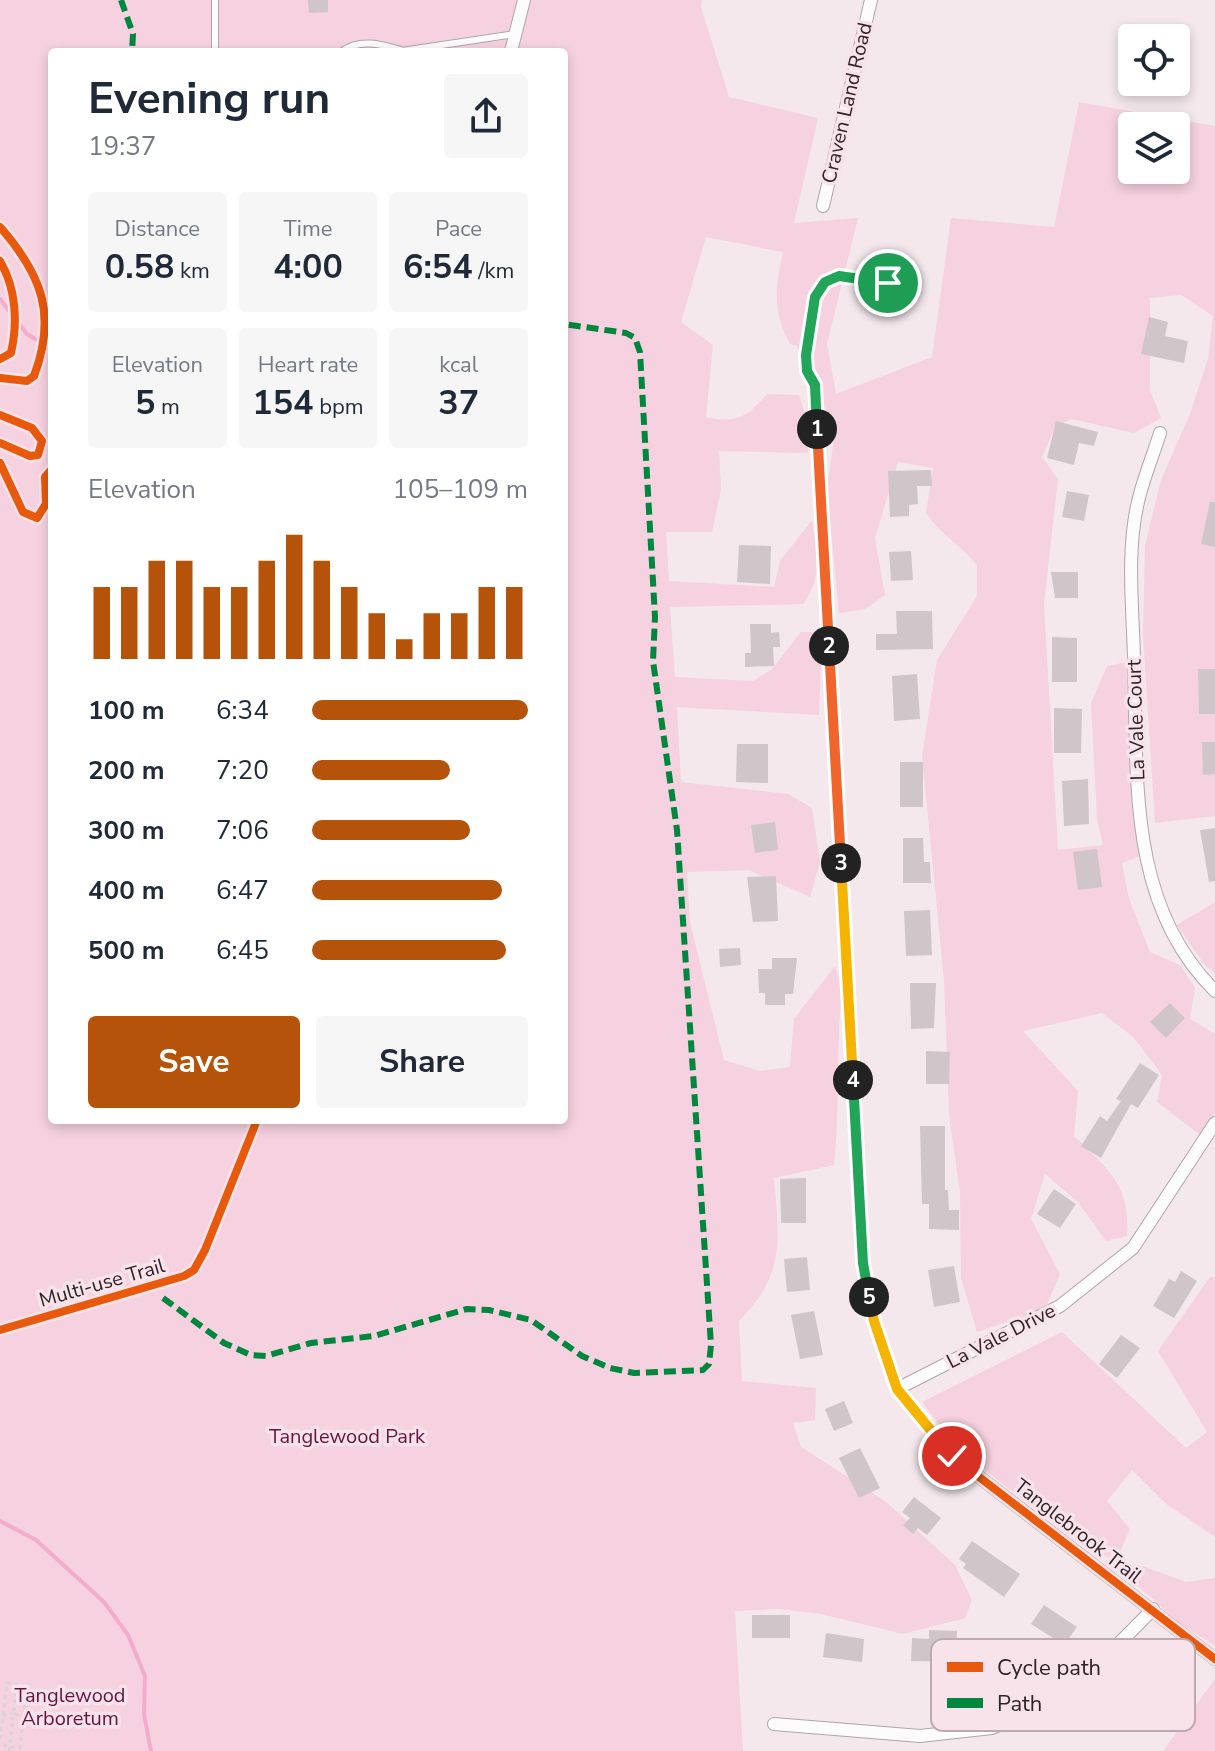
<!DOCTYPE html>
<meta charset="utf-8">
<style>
body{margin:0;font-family:"Nunito Sans",sans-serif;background:#f6f6f7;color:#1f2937;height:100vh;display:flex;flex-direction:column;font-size:30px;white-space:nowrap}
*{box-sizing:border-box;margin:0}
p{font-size:26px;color:#747a83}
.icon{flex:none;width:44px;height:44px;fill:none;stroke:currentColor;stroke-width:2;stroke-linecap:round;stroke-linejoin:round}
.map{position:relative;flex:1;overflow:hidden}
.details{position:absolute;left:48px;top:48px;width:520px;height:1076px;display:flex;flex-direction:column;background:#fff;border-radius:8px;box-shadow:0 4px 12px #0003}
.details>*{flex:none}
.buttons{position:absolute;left:1118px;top:24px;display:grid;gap:16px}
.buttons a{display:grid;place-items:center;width:72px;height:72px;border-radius:8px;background:#fff;box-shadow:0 4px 12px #0003;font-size:40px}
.pin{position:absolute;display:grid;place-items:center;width:68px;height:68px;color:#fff;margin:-34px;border:4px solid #fff;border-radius:50%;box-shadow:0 2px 8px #0007}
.km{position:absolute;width:40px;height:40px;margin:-20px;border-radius:50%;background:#222;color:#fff;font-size:22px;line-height:40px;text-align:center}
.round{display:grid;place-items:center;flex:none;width:84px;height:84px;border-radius:8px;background:#f6f6f7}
.overview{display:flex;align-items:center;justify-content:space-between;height:136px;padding:0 40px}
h1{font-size:44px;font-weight:700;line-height:60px}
.figures{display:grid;grid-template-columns:repeat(3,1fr);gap:12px;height:136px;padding:8px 40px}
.figures div{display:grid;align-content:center;border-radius:8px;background:#f6f6f7;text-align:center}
.figures b{font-size:34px;font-weight:700}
.figures small{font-size:22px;font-weight:400}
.figures p{font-size:22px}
.chart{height:224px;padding:16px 40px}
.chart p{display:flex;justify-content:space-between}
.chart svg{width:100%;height:144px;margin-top:8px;stroke:#b45309;stroke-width:6}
.button{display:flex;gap:16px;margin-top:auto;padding:16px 40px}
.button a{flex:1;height:92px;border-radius:8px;background:#b45309;color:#fff;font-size:32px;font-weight:700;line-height:92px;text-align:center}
.button a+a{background:#f6f6f7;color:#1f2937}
ul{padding:0 40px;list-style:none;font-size:26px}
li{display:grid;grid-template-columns:128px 96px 1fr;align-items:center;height:60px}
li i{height:20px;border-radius:10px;background:#b45309}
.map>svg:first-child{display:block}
.green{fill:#f6d1df;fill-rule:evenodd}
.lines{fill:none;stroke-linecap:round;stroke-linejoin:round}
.stream{stroke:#f3acca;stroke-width:4}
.building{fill:#d0c6ca}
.service-casing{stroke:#afa5a9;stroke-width:8}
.minor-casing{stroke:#afa5a9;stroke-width:14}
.path{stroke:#d7d4d5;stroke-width:3;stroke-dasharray:4 4;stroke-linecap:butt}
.service{stroke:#fdfcfc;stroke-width:6}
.minor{stroke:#fdfcfc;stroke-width:12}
.quiet{stroke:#00873e;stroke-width:6;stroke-dasharray:12 6;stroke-linecap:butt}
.cycleway-casing{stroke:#f9e3eb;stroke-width:13}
.cycleway{stroke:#e8590c;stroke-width:8}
.split-1-casing{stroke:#fff;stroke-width:16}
.split-2-casing{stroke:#fff;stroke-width:16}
.split-3-casing{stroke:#fff;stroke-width:16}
.split-4-casing{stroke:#fff;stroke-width:16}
.split-5-casing{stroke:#fff;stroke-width:16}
.split-6-casing{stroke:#fff;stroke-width:16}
.split-1{stroke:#22a559;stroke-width:10}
.split-2{stroke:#f0652b;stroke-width:10}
.split-3{stroke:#f0652b;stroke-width:10}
.split-4{stroke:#f5b400;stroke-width:10}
.split-5{stroke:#22a559;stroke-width:10}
.split-6{stroke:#f5b400;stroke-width:10}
.labels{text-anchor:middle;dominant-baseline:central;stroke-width:7;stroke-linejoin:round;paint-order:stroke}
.street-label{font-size:20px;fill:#2c2427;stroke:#f9e3eb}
.park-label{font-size:20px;fill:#67123f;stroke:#f9e3eb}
.key{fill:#f9e3eb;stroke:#bcaab0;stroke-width:2}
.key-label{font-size:22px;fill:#2c2427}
</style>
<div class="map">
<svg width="1215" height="1751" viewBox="0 0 1215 1751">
<rect width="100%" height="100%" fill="#f4e8ec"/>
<path class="green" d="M0,0H702L701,7L729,97L818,118L794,223L858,218L827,344L836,394L932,357L951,218L1054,227L1079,102L1215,126V816L1155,823L1143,634L1145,546L1161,480L1190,414L1208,359L1213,316L1181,295L1150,298V390L1161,418L1134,433L1071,419L1055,427L1042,457L1058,479L1044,604L1058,850L1103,845L1097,819L1091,703L1107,666L1127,662L1140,856L1122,863L1129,899L1150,952L1180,965L1195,988L1190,1019L1215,1034V1113L1200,1135L1157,1102L1162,1075L1133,1037L1102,1013L1023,1031L1078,1091L1074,1136C1108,1169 1131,1186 1127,1236L1106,1241L1078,1202L1045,1174L1031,1219L1060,1274L1045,1309L977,1332L961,1278L960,1192L949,1115L944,980L922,756L937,660L977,596V565C961,545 940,534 926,513L933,468L898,462L875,538L885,595L865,609L839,613L827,489L835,430L797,346L790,344C772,310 775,289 783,252L706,237L681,322L713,345L706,417C736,424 747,417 767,394L799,395L806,418L808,453L719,451L721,489L712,532H666L669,581L774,587L780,561L812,520C817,553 823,577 803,604L670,607L675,677L753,681L772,669L801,632H822L819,715L677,707L681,782L788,794L812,808L820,862L810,897L749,870L687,872L690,922L724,1060L759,1071L790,1067L794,1019L835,966C845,994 839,1006 839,1034C837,1078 839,1120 834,1165L774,1178C779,1241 786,1273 739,1321L742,1381L816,1388L815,1420L793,1423L801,1447L885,1501L955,1565L972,1600L965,1618L903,1634L821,1614L779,1609L735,1611L743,1751H0ZM52,52H564V1120H52ZM1132,126H1176V170H1132Z
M1215,902V973L1204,964L1177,925Z
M1210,1277H1215V1537L1165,1503L1132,1470L1107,1501L1130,1529L1116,1561L1080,1544L958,1449L922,1402L1062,1332L1186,1448L1207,1432L1158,1351Z
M1142,1566L1186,1582L1215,1578V1646L1178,1622L1133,1581Z
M1215,1679V1751H1163Z"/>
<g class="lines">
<path class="stream" d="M0,299L27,334L52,349
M0,1521L36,1540L104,1602L128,1635L145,1676L144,1714L151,1751"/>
</g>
<path class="building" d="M308,0H328V12L309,13Z
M1149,317L1168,322L1165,336L1188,341L1184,363L1141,354Z
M1056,421L1098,432L1094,446L1079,443L1074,465L1047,458Z
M931,470L932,486H917L918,504L909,505V516L890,517L888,471Z
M1067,491L1089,495L1084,521L1062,517Z
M1210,502H1215V547L1201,544Z
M739,545L771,546L770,584L737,582Z
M911,551L913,580L891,581L889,552Z
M1051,572H1078V598H1055Z
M896,611H932L933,649L876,650V634H897Z
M750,624H771V633L779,632L780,647H773L774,666L745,667V653H751Z
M1052,637L1077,638V682H1052Z
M1198,669H1215V714H1199Z
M917,674L920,719L894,721L892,676Z
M1054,708L1082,709L1081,753H1054Z
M1202,742H1215V774L1203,775Z
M737,744H768V783L736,782Z
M900,762H923V807H900Z
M1088,779L1089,824L1064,826L1062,781Z
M775,822L778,850L755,853L751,825Z
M1215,828V881L1209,882L1200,830Z
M903,838H923L924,862H930L931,883H903Z
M1097,849L1102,887L1078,890L1073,852Z
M776,876L778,921L753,922L747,877Z
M930,910L932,955L906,956L904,911Z
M740,948L741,965L720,967L719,949Z
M772,958H797L793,994H785V1005H765V993H759L758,969H772Z
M910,983H936L934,1028L911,1029Z
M1170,1003L1185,1018L1166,1038L1150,1022Z
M926,1051L950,1052L949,1084H926Z
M1140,1063L1159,1075L1138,1108L1131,1104L1101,1158L1081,1146L1100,1116L1107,1121L1121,1101L1116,1099Z
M920,1126H945V1190H948L949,1210H959V1230L929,1229V1204H922Z
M806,1178V1223H781L780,1179Z
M1054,1189L1076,1204L1060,1228L1037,1214Z
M807,1257L810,1290L787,1292L784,1259Z
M954,1266L960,1302L934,1307L928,1270Z
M1181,1271L1197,1281L1174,1318L1153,1306L1169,1279L1175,1282Z
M814,1311L823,1355L800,1359L791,1315Z
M1121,1335L1140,1348L1117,1378L1099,1364Z
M844,1401L853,1423L834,1431L825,1409Z
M860,1448L880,1488L859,1498L839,1458Z
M914,1497L941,1518L927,1535L918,1528L913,1534L903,1525L910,1518L902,1512Z
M972,1541L1020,1574L1004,1597L963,1568L966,1564L959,1559Z
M1044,1605L1077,1627L1064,1645L1031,1624Z
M752,1615H790V1638H752Z
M929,1630L957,1631L956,1662L911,1661L912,1638L929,1639Z
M826,1633L864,1639L862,1662L823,1657Z"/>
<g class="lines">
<defs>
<path id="service" d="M215,0V52
M341,52C359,38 381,44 401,50
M395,52L515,34
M815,385C801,362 803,282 839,276C854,273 873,280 888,283"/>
<path id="minor" d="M511,51L524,0
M823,206L871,0
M815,385L863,1263L874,1321L897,1389L952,1456L1215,1659
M1160,433C1153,456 1143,479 1138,502C1126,552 1133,609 1134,660C1138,775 1126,903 1215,991
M897,1389L1060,1306L1133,1248L1215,1123
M774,1724L920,1736L992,1728L1066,1697L1153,1609"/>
</defs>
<use href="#service" class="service-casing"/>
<use href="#minor" class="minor-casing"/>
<path class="path" d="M14,1711L17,1684
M3,1714L13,1719L17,1715L14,1711L10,1714
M0,1739L7,1683L27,1686L20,1748L0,1745
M9,1751L13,1719"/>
<use href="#service" class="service"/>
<use href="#minor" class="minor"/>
<path class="quiet" d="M121,0L133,34L132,52
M163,1298L224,1343L251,1355L266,1356L311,1343L374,1336L467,1309L489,1310L531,1320L582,1356L610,1368L634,1373L703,1370L709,1364L711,1345L677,830L653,661L655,617L640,352L635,338L626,333L564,324"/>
<defs>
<path id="cycleway" d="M0,227C42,275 57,315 34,376L27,381L0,378
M0,261C16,288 18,322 11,353L0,359
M815,385L863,1263L874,1321L897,1389L952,1456L1215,1659
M0,415L32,428L42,441L38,455L30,456L0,443
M0,463L23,512L37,518L46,504L45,477L52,469
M0,1330L184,1276L194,1270L205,1250L257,1120"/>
</defs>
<use href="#cycleway" class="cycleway-casing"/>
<use href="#cycleway" class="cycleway"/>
</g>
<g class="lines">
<defs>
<path id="split-1" d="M817,429L815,385L807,371L806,355L815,297L825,282L839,276L888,283"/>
<path id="split-2" d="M817,429L829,646"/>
<path id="split-3" d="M829,646L841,863"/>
<path id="split-4" d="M841,863L853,1080"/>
<path id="split-5" d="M853,1080L863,1263L869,1297"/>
<path id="split-6" d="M869,1297L874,1321L897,1389L952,1456"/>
</defs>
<use href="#split-1" class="split-1-casing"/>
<use href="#split-2" class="split-2-casing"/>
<use href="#split-3" class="split-3-casing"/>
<use href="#split-4" class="split-4-casing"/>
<use href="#split-5" class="split-5-casing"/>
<use href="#split-6" class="split-6-casing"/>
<use href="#split-1" class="split-1"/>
<use href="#split-2" class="split-2"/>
<use href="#split-3" class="split-3"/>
<use href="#split-4" class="split-4"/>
<use href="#split-5" class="split-5"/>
<use href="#split-6" class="split-6"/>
</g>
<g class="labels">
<g class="street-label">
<text transform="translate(847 103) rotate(-77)">Craven Land Road</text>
<text transform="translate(1136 720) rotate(-92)">La Vale Court</text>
<text transform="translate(102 1283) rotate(-16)">Multi-use Trail</text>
<text transform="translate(1001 1336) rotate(-27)">La Vale Drive</text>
<text transform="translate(1078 1531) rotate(38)">Tanglebrook Trail</text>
</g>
<g class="park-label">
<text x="347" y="1436">Tanglewood Park</text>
<text x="70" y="1695">Tanglewood<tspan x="70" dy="23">Arboretum</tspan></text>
</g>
</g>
<rect x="931" y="1639" width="264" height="92" rx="12" class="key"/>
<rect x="947" y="1662" width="36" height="10" fill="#e8590c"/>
<rect x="947" y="1698" width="36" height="10" fill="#00873e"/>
<g class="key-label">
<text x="997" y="1675">Cycle path</text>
<text x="997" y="1711">Path</text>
</g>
</svg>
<div class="buttons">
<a><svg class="icon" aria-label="locate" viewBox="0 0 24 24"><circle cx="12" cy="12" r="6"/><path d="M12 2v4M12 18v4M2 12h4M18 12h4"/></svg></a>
<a><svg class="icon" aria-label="layers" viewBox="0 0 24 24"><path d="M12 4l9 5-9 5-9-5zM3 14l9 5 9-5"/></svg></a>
</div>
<div class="pin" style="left:888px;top:283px;background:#1e9e55"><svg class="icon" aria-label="arrive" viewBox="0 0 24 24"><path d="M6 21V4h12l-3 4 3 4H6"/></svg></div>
<div class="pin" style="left:952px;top:1456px;background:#d93025"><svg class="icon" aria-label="check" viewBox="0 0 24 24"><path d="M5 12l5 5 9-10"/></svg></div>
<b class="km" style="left:817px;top:429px">1</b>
<b class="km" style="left:829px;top:646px">2</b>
<b class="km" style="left:841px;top:863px">3</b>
<b class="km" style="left:853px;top:1080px">4</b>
<b class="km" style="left:869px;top:1297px">5</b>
<section class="details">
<div class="overview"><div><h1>Evening run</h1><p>19:37</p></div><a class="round"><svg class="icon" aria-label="share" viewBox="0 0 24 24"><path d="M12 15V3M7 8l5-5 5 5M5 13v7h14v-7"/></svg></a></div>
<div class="figures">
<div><p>Distance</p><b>0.58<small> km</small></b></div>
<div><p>Time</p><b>4:00</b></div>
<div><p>Pace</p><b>6:54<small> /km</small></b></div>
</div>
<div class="figures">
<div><p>Elevation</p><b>5<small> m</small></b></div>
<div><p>Heart rate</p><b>154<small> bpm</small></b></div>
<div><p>kcal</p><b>37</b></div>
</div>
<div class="chart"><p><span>Elevation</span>105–109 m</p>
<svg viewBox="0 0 160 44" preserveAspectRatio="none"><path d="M5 44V22M15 44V22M25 44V14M35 44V14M45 44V22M55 44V22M65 44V14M75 44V6M85 44V14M95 44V22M105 44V30M115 44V38M125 44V30M135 44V30M145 44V22M155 44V22"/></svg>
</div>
<ul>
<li><b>100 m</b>6:34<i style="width:100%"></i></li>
<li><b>200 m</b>7:20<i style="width:64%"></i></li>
<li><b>300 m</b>7:06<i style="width:73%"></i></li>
<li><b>400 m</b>6:47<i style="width:88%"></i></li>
<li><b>500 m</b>6:45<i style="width:90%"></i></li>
</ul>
<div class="button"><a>Save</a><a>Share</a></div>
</section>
</div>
